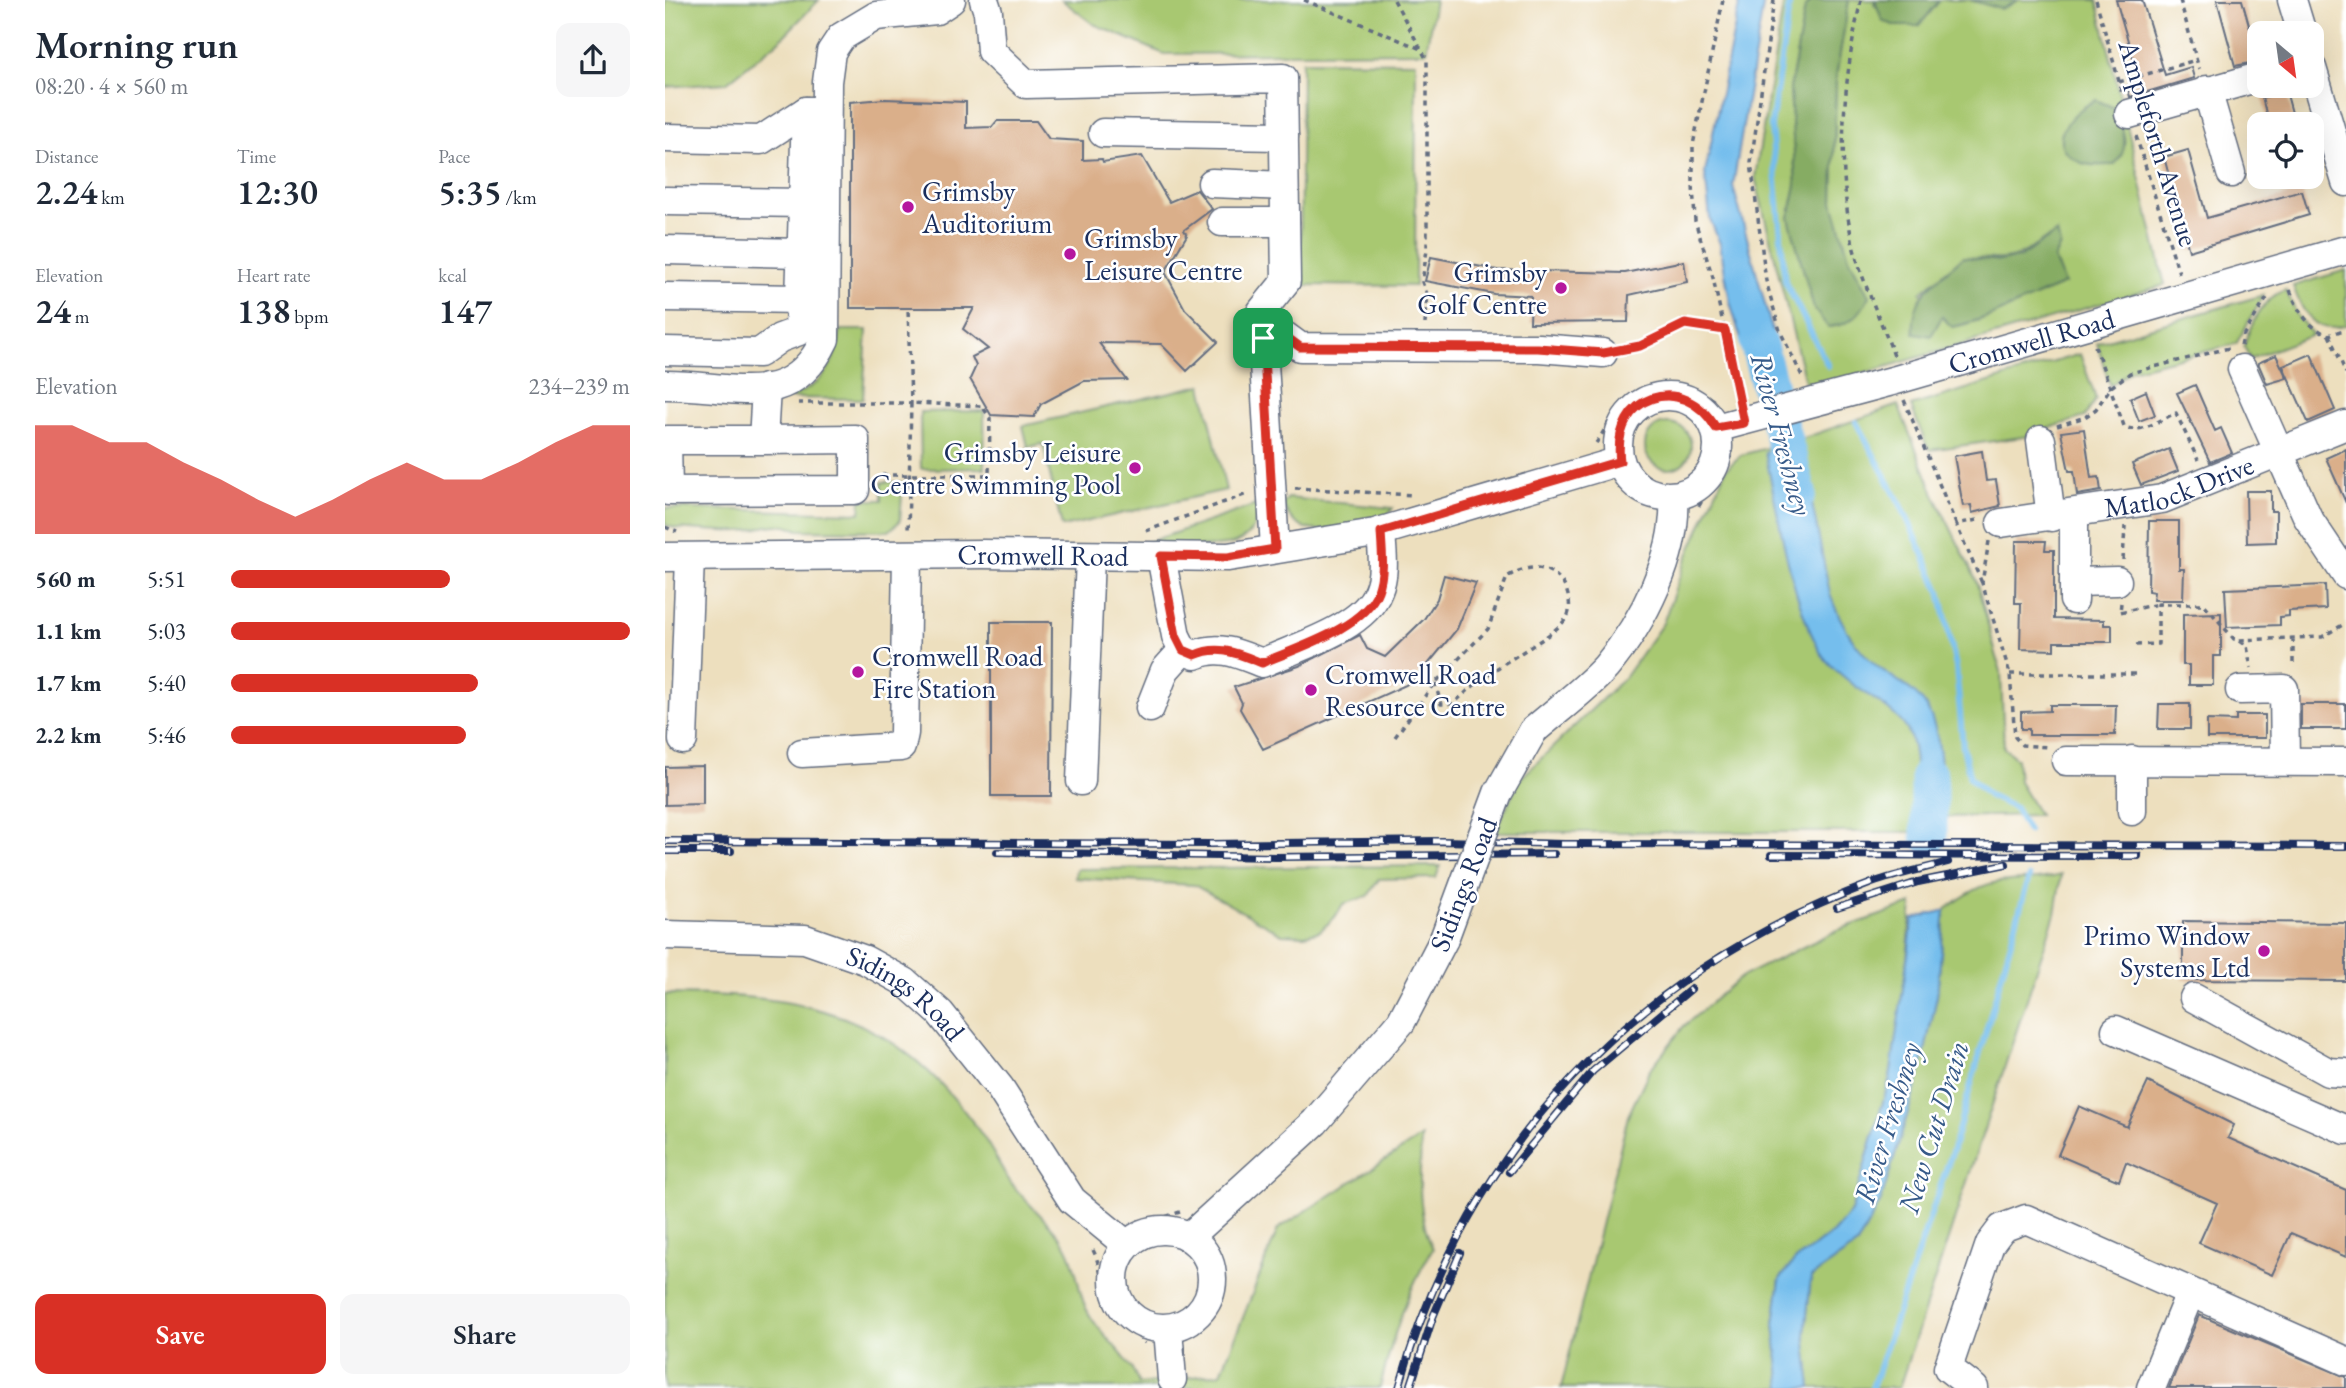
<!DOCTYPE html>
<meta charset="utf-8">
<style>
body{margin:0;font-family:"EB Garamond",serif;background:#f6f6f7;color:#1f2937;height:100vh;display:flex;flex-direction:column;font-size:26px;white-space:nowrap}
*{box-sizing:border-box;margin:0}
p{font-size:23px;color:#747a83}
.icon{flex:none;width:38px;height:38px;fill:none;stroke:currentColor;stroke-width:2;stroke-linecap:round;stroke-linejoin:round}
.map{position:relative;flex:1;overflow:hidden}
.drawer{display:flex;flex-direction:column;background:#fff;width:665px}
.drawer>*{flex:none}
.needle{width:46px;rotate:151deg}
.fabs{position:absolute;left:1582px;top:21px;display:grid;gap:14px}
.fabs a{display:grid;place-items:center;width:77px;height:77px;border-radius:14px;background:#fff;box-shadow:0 7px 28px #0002;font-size:35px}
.pin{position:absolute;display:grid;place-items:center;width:60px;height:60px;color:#fff;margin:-30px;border-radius:14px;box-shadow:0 4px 10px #0006}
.round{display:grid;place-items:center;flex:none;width:74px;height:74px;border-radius:14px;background:#f6f6f7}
.overview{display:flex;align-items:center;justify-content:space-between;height:119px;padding:0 35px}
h1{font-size:38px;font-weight:600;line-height:52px}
.stats{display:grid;grid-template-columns:repeat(3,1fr);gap:10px;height:119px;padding:7px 35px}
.stats div{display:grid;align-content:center}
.stats b{font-size:35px;font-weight:600}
.stats small{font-size:19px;font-weight:400}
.stats p{font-size:19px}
.chart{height:196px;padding:14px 35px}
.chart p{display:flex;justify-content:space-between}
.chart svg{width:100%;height:126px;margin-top:7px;fill:#d93025;opacity:.7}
.button{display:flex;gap:14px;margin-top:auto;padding:14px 35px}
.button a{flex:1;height:80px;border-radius:14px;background:#d93025;color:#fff;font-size:28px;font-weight:600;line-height:80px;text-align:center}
.button a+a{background:#f6f6f7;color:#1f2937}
ul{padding:0 35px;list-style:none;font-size:23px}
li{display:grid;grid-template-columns:112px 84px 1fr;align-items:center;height:52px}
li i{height:18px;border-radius:9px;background:#d93025}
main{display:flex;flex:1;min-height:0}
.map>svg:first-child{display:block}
.green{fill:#a8c871;stroke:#627c68;stroke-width:2;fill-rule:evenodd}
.forest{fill:#86ac63;stroke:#506e60;stroke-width:2}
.water{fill:#74beed;stroke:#4876a6;stroke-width:2}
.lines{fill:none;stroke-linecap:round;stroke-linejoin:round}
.stream{stroke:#74beed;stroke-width:6}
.river{stroke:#74beed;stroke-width:37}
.building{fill:#daaf8a}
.minor-casing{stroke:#646d80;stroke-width:31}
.path{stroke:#646d80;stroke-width:3.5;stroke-dasharray:5 5;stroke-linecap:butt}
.minor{stroke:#fff;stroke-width:28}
.rail-casing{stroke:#1b2f5e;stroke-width:8}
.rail{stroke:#fff;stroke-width:5;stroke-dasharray:16;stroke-linecap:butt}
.minor-bridge-casing{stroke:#646d80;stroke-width:31;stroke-linecap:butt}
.minor-bridge{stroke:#fff;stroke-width:28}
.route-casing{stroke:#fff;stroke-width:14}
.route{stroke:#d93025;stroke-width:9}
.poi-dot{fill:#b5179e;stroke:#fff;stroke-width:2.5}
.labels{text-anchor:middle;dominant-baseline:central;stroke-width:5;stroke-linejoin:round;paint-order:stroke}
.street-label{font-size:28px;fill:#1b2f5e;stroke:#fff}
.poi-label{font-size:28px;fill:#1b2f5e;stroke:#fff;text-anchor:start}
.water-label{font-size:30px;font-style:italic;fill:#365a89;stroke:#fff}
</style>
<main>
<section class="drawer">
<div class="overview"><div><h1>Morning run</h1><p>08:20 · 4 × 560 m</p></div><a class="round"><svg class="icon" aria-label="share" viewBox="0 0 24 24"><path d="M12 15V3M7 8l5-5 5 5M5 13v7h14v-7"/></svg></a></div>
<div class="stats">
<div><p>Distance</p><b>2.24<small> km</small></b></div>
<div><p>Time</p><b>12:30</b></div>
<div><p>Pace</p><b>5:35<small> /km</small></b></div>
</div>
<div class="stats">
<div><p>Elevation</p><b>24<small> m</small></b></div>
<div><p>Heart rate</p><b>138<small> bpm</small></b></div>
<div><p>kcal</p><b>147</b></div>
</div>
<div class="chart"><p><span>Elevation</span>234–239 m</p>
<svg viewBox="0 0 160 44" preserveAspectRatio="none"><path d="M0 44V6L10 6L20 12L30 12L40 19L50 25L60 32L70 38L80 32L90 25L100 19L110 25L120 25L130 19L140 12L150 6L160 6V44z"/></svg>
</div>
<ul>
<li><b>560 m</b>5:51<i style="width:55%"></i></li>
<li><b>1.1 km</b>5:03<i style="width:100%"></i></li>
<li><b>1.7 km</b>5:40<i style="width:62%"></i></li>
<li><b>2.2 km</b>5:46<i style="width:59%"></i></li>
</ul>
<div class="button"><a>Save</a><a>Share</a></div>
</section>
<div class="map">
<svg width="1681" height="1388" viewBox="0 0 1681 1388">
<rect width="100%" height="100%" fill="#fff"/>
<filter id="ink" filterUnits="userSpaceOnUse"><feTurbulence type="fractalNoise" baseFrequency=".0143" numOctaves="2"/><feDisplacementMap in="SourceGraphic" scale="14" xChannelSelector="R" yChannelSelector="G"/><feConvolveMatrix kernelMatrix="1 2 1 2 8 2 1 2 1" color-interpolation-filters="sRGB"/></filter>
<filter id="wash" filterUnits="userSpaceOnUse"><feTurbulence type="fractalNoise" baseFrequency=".00686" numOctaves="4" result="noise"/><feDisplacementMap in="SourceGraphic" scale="28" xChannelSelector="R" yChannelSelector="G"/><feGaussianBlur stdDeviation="1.57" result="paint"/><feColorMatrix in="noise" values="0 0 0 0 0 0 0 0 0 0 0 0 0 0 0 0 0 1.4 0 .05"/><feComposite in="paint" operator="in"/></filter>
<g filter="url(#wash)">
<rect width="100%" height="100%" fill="#eddfbe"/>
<path class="green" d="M0,0H154L115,40L61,83L0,87Z
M397,0H770L761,52L499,54L428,24Z
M1119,0H1147L1140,8L1125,89L1131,185L1124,218L1143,283L1204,296L1184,258L1168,203L1171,77L1184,0H1210L1209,4L1230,26H1254L1275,0H1305L1337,9L1353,0H1432L1500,285L1142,390L1090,177ZM1383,237L1395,245L1389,258L1399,284C1362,299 1326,320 1288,327L1256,292L1298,257C1344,260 1345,264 1383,237Z
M637,61L751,62L750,286L635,285Z
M1681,270V325C1650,337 1637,312 1628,286Z
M1621,290L1633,317L1648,335L1585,359L1579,346C1585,325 1599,296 1621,290Z
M1599,295L1571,344L1466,370L1445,386L1432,343Z
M175,330H202L198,399L122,398C158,386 170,367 175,330Z
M1415,354L1431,399L1420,417L1384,428L1372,435L1265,450L1261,444L1246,406Z
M537,385L561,490L397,527L378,444L363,447L358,426Z
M1233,405L1269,494L1311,580L1336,672L1339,748L1352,759L1354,782L1374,815L1279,817L1278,830L1246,832H830L854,780L959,678L998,623L1020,562L1061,469L1076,455L1142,437Z
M319,411L320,468L256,469L255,412Z
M980 446a23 23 0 1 1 46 0a23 23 0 1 1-46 0Z
M217,482H238L235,521L224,531L134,530C106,519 101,529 76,531C54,532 31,529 10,528L0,525V508L195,513L196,500H217Z
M623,498L728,508L722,516C686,524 633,550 618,503Z
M594,504C593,521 588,536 570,543C554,549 488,547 466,548Z
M775,866L771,878L714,879L703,896L678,904L670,917L655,931L640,935L617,934L529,885L410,878L411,869Z
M1396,875L1390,914L1234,1388H1146L1140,1334L1146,1277L1192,1245L1216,1200L1255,1073L1272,996L1280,910C1295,898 1315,884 1334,882C1356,879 1374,881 1396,875Z
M1247,904L1239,993L1225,1078L1186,1212L1168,1233L1130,1260L1115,1279L1109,1324L1116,1388H896L963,1116L984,1071L1019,1026L1076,977L1173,930Z
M0,994C141,995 228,1009 315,1132C325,1146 333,1162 342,1177C358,1202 385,1220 401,1246C412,1265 412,1286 420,1306C433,1336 464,1353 474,1384L556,1373L613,1229L756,1137C755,1176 751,1212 768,1249C741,1291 727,1340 715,1388H0Z"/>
<path class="forest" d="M1147,0H1184L1171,77L1168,202L1184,258L1204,296C1196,315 1183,326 1163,327L1149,309L1124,218L1131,185L1125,89L1140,8Z
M1210,0H1275L1254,26H1230L1217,20Z
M1305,0H1353L1337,9Z
M1431,100L1450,108C1458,128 1467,148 1449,165C1440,165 1429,166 1420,164C1415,163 1410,159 1405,156C1380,136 1413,108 1431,100Z
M1392,232L1395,245L1389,258L1399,284C1362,299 1326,319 1287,327L1277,317L1266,336L1249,333C1245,295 1272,280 1298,257L1335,261L1355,257Z"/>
<path class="water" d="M1075,0H1099L1068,186L1122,385L1092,395L1065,302L1055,244L1045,219L1040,173Z
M1135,443L1165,594C1175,622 1189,647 1212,666C1228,679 1251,689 1262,708C1280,741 1276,789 1278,825L1247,827C1249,798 1255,757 1243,731C1233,713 1207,698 1190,686C1177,675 1161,664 1153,648C1123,589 1114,516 1100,452Z
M1280,910L1272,996L1255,1073L1216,1200L1192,1245L1146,1277L1140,1334L1146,1388H1116L1109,1324L1115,1279L1130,1260L1168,1233L1186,1212L1225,1078L1248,919Z"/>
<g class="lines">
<path class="stream" d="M1125,0L1106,126L1120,281L1163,366
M1191,422L1237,507L1275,591L1291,667L1298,747L1305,778L1324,796L1350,808L1363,831
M1207,1388L1288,1149L1364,877"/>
<path class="river" d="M1093,343L1133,493
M1264,836V776"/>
</g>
<g id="blocks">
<path class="building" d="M1451,0H1477L1500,75L1526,67L1529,78L1465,97L1462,86L1475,82Z
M1552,0H1577L1594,61L1570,66Z
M1621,91L1630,124H1604L1597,98Z
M219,99L301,102V128L327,127L332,121H371L384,139L418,141V160L437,159L438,162L477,156L504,202L532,190L547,209L519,230L522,235L500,272L520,309L553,342L522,371L496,344L434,343L462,380L419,381L376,404L369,417L326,415L305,379L311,366L307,357L323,349L298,329L309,308H185V102Z
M1523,150L1542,218L1637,191L1644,215L1524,251L1499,157Z
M766,257L832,270L960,273L1019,261L1022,282L964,295L963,322L865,323L866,296L829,294L760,281Z
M1646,354L1670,410L1643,422L1618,366Z
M1611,355L1622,378L1602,384L1593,363Z
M1530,385L1550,431L1556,428L1567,453L1545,462L1512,393Z
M1481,391L1490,415L1474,421L1465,398Z
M1419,429L1426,478L1434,477L1436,491L1412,495L1409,471H1404L1396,432Z
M1504,449L1513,471L1476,485L1467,464Z
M1681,449V503L1661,458Z
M1317,451L1321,481L1331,480L1335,506L1307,513L1306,505L1298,506L1289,456Z
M1581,491H1606V511H1611V542L1582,543Z
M1484,521H1514V569H1519L1518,600H1488L1489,592L1483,591Z
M1351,541H1381L1380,550H1389V619L1439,620V625H1447V642H1389V650L1355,649L1356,603H1350Z
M779,575L811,583L792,629L760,668L741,685L598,749L575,709L577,703L569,687L634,666L695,635L702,649L720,657L759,619L772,599Z
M1660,585L1661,609L1624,611V616L1615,617V625L1562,627L1560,589Z
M1556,613V656H1548V685H1524V665H1518V614Z
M326,622H387L386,796H326Z
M1494,704H1525V729H1493Z
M1636,704H1681V729H1636Z
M1385,705H1451L1450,735H1364V729H1356V712L1385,711Z
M1571,715H1600V738H1542V720L1571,721Z
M38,766V804L0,805V767Z
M1518,921L1681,923V981L1518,980Z
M1483,1082L1569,1125L1563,1138L1681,1190V1257L1626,1233L1607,1275L1534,1243L1552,1203L1461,1162L1454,1181L1393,1155L1414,1106L1462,1127Z
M1534,1315L1681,1377V1388H1504Z"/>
</g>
</g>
<g filter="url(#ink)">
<use href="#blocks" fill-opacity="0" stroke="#646d80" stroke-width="2"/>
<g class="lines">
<defs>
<g id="minor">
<path d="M319,0L323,12L326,51L361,84L618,78L621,281L596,312L610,549"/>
<path d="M1627,0L1637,33"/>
<path d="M1647,68L1681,182"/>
<path d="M1542,90L1566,173"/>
<path d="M1464,114L1594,77"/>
<path d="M438,133L619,136"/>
<path d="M0,138L96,140L141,111H155"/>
<path d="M547,183L619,186"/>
<path d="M0,201L139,203"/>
<path d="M557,222H620"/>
<path d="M0,250L137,253"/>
<path d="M0,297L135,299"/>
<path d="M598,338L620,336L635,347L874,348L938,353"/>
<path d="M0,351L94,353L115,338L134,331L141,111"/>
<path d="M1577,369L1643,518L1681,575"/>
<path d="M0,385C66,384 125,414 160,339L162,82L166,52L176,37L211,16L271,10L286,0"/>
<circle cx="1003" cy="446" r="50"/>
<path id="s1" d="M1051,428L1231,380L1681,250"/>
<path d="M98,440H2L3,491L190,490V439L98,440L101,388"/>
<path d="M1376,440L1386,517"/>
<path id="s2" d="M1336,523L1497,499L1681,425"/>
<path d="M496,556L511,636L518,650L530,655C554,644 574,654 597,663C632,647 699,628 713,591C721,572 717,551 716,532"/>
<path id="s3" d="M0,557L317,554L563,557L710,533L955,461"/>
<path d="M1409,582L1452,581"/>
<path d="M1409,600V514"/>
<path d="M1575,690L1619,689L1620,761"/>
<path d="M485,708L500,670L518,650"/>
<path d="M868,731C892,710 920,690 941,667C978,623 1013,554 1009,496"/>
<path d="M18,740L25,558"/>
<path d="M137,753L236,747L239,733L242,556"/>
<path d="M1401,761L1681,762"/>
<path d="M416,781L425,557"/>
<path d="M1467,811V760"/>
<path id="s4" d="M0,935L140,939L200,960L240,982L275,1013L335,1088L407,1200L462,1245"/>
<path d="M1529,998L1663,1072L1681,1073"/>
<path d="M1451,1030L1681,1130"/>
<circle cx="498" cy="1279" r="49"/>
<path d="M524,1237L650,1122L736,1022L779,939"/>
<path d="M503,1329L507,1379"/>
<path d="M1309,1388L1283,1368L1325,1244L1337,1228L1361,1219L1681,1361"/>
<path d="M1486,1388L1525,1293"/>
</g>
</defs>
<use href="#minor" class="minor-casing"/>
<path class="path" d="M639,0L756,49
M729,0L762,60V250L757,282L762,294L760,324
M1058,0L1028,145V185L1030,221L1048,278L1074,396
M1109,0L1086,163L1101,281L1115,331L1139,380
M1196,0C1178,79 1171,165 1188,245C1197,282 1216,320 1229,356
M1431,0L1457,92
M1515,0L1534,69
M1454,82L1531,60
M1471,136L1514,273
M1625,290C1633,311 1643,328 1664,335L1681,329
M1664,335L1681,373
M1430,346L1459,426C1473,436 1496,419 1511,413L1533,460
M1576,346L1579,334L1602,298
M960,349C1008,340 1003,316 1061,330
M1239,400L1291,524
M133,403H246L243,308
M1392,426L1420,417L1431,409L1446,387L1465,373L1564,348
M931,443C939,433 943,420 952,411C979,380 1019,380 1051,402
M217,475H324L325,418L317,406L246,403L243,533
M953,487L972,495L984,508
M630,488L748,495
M1034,506L1059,461L1071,447
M1312,520L1291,524L1317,583
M0,527L12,532
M481,531L582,494
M1324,541L1317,583L1345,674L1350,737L1357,745L1383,747
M1458,560L1460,526
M1456,603L1455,612L1493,604
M1628,638V668
M1575,641L1582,646L1586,668
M1471,645L1493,644V604H1539L1569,639L1574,640L1657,637L1681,623
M1345,674H1472
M730,737L768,685L823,629L842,577C864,563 889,564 901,589C904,597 906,607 903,615C897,631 849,656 834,667C817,678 802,691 788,704H776L770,683
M472,1221L483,1222L515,1212
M428,1250C439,1271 435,1297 450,1318C457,1327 471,1333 480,1343"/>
<use href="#minor" class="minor"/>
<defs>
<path id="rail" d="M0,841L547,844L777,841L899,844L1681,846
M0,851H66
M332,852L611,857L889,854
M1106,855L1473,856
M1172,908L1253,882L1341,864
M844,1172L928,1071L1026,989
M734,1388C801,1146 972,970 1207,883C1232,874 1258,869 1283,862
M745,1388L768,1317L795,1253"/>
</defs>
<use href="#rail" class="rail-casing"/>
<use href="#rail" class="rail"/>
<defs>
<path id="minor-bridge" d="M779,939L833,793L868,731"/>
</defs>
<use href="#minor-bridge" class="minor-bridge-casing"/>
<use href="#minor-bridge" class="minor-bridge"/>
</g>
</g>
<g class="lines" filter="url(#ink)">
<defs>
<path id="route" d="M1020,324L1060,330L1079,423L1051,428C1018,371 946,395 955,461L716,532C717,551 720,572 713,591C699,628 632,648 597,663C574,654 554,644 530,655L518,650L511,636L496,556L563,557L610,549L598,338L620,336L635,347L873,348L938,353L975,346Z"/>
</defs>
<use href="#route" class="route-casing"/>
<use href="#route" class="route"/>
</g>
<g class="poi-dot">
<circle cx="243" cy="207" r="7"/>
<circle cx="405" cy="254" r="7"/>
<circle cx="896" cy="288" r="7"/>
<circle cx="470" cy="468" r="7"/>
<circle cx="193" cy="672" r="7"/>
<circle cx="646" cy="690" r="7"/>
<circle cx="1599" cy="951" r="7"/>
</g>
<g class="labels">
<g class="street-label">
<text transform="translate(1494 143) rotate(73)">Ampleforth Avenue</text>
<text stroke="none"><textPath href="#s1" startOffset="327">Cromwell Road</textPath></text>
<text stroke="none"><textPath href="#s2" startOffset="182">Matlock Drive</textPath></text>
<text stroke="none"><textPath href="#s3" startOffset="378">Cromwell Road</textPath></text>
<text transform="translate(798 884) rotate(-69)">Sidings Road</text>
<text stroke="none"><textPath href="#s4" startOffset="256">Sidings Road</textPath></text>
</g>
<g class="poi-label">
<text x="257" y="191">Grimsby<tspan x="257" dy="32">Auditorium</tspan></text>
<text x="419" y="238">Grimsby<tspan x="419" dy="32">Leisure Centre</tspan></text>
<text x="882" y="272" text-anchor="end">Grimsby<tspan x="882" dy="32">Golf Centre</tspan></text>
<text x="456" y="452" text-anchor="end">Grimsby Leisure<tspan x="456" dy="32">Centre Swimming Pool</tspan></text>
<text x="207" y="656">Cromwell Road<tspan x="207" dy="32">Fire Station</tspan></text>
<text x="660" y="674">Cromwell Road<tspan x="660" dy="32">Resource Centre</tspan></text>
<text x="1585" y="935" text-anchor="end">Primo Window<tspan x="1585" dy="32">Systems Ltd</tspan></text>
</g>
<g class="water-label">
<text transform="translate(1117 434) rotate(75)">River Freshney</text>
<text transform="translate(1222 1123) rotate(-73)">River Freshney</text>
<text transform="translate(1268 1127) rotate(-73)">New Cut Drain</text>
</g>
</g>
</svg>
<div class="fabs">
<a><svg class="needle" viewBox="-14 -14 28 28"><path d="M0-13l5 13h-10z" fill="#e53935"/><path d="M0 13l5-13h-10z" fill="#747a83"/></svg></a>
<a><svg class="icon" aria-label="locate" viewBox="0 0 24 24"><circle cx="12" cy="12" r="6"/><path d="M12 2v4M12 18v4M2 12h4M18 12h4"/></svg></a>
</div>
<div class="pin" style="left:598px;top:338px;background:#1e9e55"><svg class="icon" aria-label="arrive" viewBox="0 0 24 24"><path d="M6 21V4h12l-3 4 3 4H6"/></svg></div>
</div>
</main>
